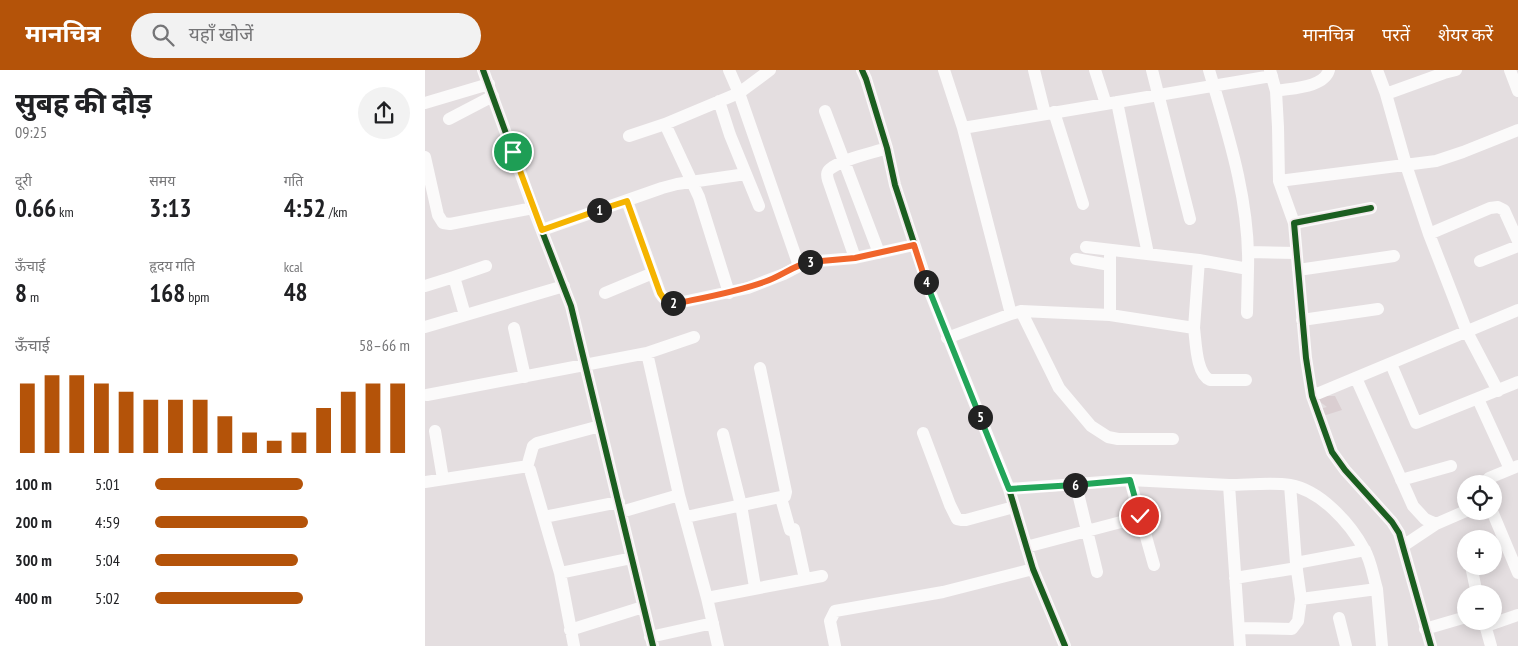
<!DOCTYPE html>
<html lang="hi">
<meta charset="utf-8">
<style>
body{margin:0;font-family:"PT Sans Narrow","Noto Sans Devanagari",sans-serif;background:#f2f2f2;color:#202124;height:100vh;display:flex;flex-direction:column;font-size:19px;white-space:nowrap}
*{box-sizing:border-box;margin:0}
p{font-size:16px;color:#757577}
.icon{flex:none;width:28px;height:28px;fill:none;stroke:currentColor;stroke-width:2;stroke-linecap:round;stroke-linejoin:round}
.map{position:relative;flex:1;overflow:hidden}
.sheet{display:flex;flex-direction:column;background:#fff;width:425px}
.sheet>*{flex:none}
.fabs{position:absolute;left:1032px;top:405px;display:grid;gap:10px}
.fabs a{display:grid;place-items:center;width:45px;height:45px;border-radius:50%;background:#fff;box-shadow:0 2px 12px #0003;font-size:25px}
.pin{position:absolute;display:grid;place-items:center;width:42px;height:42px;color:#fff;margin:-21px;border:2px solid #fff;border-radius:50%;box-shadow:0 1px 5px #0007}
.km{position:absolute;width:25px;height:25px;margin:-12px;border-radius:50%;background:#222;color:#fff;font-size:14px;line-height:25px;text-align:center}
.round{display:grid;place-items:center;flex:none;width:52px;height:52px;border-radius:26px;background:#f2f2f2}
.head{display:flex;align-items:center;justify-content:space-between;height:85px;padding:0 15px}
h1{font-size:28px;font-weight:700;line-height:38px}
.stats{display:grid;grid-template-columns:repeat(3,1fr);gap:8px;height:85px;padding:5px 15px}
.stats div{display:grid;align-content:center}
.stats b{font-size:25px;font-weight:700}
.stats small{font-size:14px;font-weight:400}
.stats p{font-size:14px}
.chart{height:140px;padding:10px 15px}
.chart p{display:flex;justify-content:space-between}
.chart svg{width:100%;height:90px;margin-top:5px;stroke:#b45309;stroke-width:6}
ul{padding:0 15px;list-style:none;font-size:16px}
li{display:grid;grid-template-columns:80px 60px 1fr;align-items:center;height:38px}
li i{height:12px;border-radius:6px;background:#b45309}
header{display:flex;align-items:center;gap:30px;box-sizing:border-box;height:70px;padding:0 25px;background:#b45309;color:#fff}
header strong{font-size:24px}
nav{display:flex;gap:28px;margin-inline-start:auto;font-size:18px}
.search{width:350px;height:45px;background:#f2f2f2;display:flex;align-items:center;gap:12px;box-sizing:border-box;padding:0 18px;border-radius:28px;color:#757577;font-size:19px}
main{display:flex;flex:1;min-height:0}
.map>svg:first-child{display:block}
.built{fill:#daced1}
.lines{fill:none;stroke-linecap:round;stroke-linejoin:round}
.minor{stroke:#fbfafa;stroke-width:12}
.cycleway-casing{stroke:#f3e9ec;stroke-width:9}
.cycleway{stroke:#1b5e20;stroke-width:6}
.split-1-casing{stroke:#fff;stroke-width:10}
.split-2-casing{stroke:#fff;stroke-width:10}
.split-3-casing{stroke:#fff;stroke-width:10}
.split-4-casing{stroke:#fff;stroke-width:10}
.split-5-casing{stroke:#fff;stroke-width:10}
.split-6-casing{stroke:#fff;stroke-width:10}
.split-7-casing{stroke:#fff;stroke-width:10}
.split-1{stroke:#f5b400;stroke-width:6}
.split-2{stroke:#f5b400;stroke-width:6}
.split-3{stroke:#f0652b;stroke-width:6}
.split-4{stroke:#f0652b;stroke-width:6}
.split-5{stroke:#22a559;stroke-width:6}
.split-6{stroke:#22a559;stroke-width:6}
.split-7{stroke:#22a559;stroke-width:6}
</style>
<header>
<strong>मानचित्र</strong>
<div class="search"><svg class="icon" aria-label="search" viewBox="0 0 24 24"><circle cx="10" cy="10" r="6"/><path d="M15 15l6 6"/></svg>यहाँ खोजें</div>
<nav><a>मानचित्र</a><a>परतें</a><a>शेयर करें</a></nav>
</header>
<main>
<section class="sheet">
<div class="head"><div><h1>सुबह की दौड़</h1><p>09:25</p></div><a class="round"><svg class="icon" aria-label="share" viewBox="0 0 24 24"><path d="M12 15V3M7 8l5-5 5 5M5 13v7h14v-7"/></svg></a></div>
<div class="stats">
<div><p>दूरी</p><b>0.66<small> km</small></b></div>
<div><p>समय</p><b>3:13</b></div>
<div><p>गति</p><b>4:52<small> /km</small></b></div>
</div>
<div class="stats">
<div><p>ऊँचाई</p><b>8<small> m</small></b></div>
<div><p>हृदय गति</p><b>168<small> bpm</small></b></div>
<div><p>kcal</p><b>48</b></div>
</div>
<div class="chart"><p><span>ऊँचाई</span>58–66 m</p>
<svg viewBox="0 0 160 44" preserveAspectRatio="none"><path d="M5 44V10M15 44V6M25 44V6M35 44V10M45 44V14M55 44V18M65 44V18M75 44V18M85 44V26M95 44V34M105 44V38M115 44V34M125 44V22M135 44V14M145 44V10M155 44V10"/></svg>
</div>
<ul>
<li><b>100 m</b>5:01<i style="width:58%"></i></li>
<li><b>200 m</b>4:59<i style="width:60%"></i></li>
<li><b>300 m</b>5:04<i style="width:56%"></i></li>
<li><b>400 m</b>5:02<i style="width:58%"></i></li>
</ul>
</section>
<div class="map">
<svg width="1093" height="576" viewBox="0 0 1093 576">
<rect width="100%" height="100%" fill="#e4dee0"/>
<path class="built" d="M887,326H910L917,340L901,345L894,339L902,337Z"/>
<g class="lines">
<path class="minor" d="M58,0L108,138L146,236L228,576
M304,0L314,23L374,196
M437,0L441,9L462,78L470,115L505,222L584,419L608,499L640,576
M519,0L538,58L586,244L522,268
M609,0L620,44
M670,0L681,34
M727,0L765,149
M845,0L851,21L853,57L854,111L869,153
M952,0L961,24L1019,3L1031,0
M1085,0L1093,21
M851,21C866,18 899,18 904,0
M961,24L981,95L1004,164L1042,262L1073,321
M294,31L305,65L334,136
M692,32L723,184
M0,33L64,14
M400,41L454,183
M629,42L658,134
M24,49L68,26
M240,54L274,127L304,223
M538,58L847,6
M204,66L240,54L314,23L345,0
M0,87L13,145L18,153L25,154L108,138
M854,111L1011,91L1038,82L1093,60
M202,131L235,223C240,231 243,232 253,233L323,218L359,204L382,192L430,188L489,175
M946,138L869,153L881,288L887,326L907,382L920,400L967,452L974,463L1006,576
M117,160L237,118L252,114L321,104
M1004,164L1065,138L1073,137L1079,140L1093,171
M661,177L774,190L823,199C825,131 803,64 784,0
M685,180V245
M823,182L871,183
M430,188L403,110C402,106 401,102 405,99C417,89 447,83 462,78
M651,189L685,195
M1055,191L1093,176
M873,200L969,186
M29,207L61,196
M0,216L29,207L40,245
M180,223L228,203
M596,241L634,318L666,356L683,367L693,369H748
M822,243L823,199
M586,244L596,241L685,245L769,258L774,190
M877,250L953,239
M0,257L139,216
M89,258L100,307
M769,258C771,272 771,304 785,310H821
M222,283L254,425L282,528L293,576
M966,294L991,353L1093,312
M931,308L988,436L1000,449L1011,454
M2,325L222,283L269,267
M887,326L1093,240
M1053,329L1085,399
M10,361L18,409
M498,363L525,435L532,449L537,450H541L589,437
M298,364L316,435L330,517
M102,397L108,376L112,373L175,356
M705,410L729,495
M976,410L1026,396
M0,412L97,397H102L105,400L135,503L149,576
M1059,414L1064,408L1093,396
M651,415L672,502
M804,415C822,415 848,412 865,415C895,420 925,453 939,479C946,490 948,506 952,519
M584,419L705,410L804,415L815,576
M356,428L365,460
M1067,441L1093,503
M196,442L254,425
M119,447L194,432
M261,447L360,426L361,422L335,298
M369,459L380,509
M978,476L1011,454L1041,441
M601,477L715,447
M871,493L940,480
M1046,496L1052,524
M135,503L207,488
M810,508L872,498
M282,528L397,506
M876,529L952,519L957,576
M914,548L921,576
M1059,551L1066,576
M1061,556L1093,545
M814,558L867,559L873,551L876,529L871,493L865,415
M1000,559L1041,547
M145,560L218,537
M225,567L288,553
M410,576L405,551L410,541L518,522L608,499"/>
<defs>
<path id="cycleway" d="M58,0L108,138L146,236L228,576
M437,0L441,9L462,78L470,115L505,222L584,419L608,499L640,576
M946,138L869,153L881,288L887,326L907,382L920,400L967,452L974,463L1006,576"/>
</defs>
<use href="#cycleway" class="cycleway-casing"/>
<use href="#cycleway" class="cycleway"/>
</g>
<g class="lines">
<defs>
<path id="split-1" d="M88,82L117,160L174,140"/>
<path id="split-2" d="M174,140L202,131L235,223L239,229L248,233"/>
<path id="split-3" d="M248,233H253C282,227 311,222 339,212C355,207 369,195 385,192"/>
<path id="split-4" d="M385,192L430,188L489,175L501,212"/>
<path id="split-5" d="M501,212L555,347"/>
<path id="split-6" d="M555,347L584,419L650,415"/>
<path id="split-7" d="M650,415L705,410L715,446"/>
</defs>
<use href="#split-1" class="split-1-casing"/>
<use href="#split-2" class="split-2-casing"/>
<use href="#split-3" class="split-3-casing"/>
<use href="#split-4" class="split-4-casing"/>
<use href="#split-5" class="split-5-casing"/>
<use href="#split-6" class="split-6-casing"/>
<use href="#split-7" class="split-7-casing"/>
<use href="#split-1" class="split-1"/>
<use href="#split-2" class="split-2"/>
<use href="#split-3" class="split-3"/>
<use href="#split-4" class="split-4"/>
<use href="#split-5" class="split-5"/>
<use href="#split-6" class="split-6"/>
<use href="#split-7" class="split-7"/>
</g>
</svg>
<div class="fabs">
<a><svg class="icon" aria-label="locate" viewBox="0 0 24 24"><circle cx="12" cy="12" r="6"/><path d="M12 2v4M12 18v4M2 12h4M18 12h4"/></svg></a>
<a>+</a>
<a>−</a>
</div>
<div class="pin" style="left:88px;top:82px;background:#1e9e55"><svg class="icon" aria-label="arrive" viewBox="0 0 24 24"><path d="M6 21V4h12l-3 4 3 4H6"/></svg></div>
<div class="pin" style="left:715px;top:446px;background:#d93025"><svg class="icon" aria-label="check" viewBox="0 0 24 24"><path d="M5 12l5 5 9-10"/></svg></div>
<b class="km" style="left:174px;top:140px">1</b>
<b class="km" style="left:248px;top:233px">2</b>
<b class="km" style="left:385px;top:192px">3</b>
<b class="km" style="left:501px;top:212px">4</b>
<b class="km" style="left:555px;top:347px">5</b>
<b class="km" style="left:650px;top:415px">6</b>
</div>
</main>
